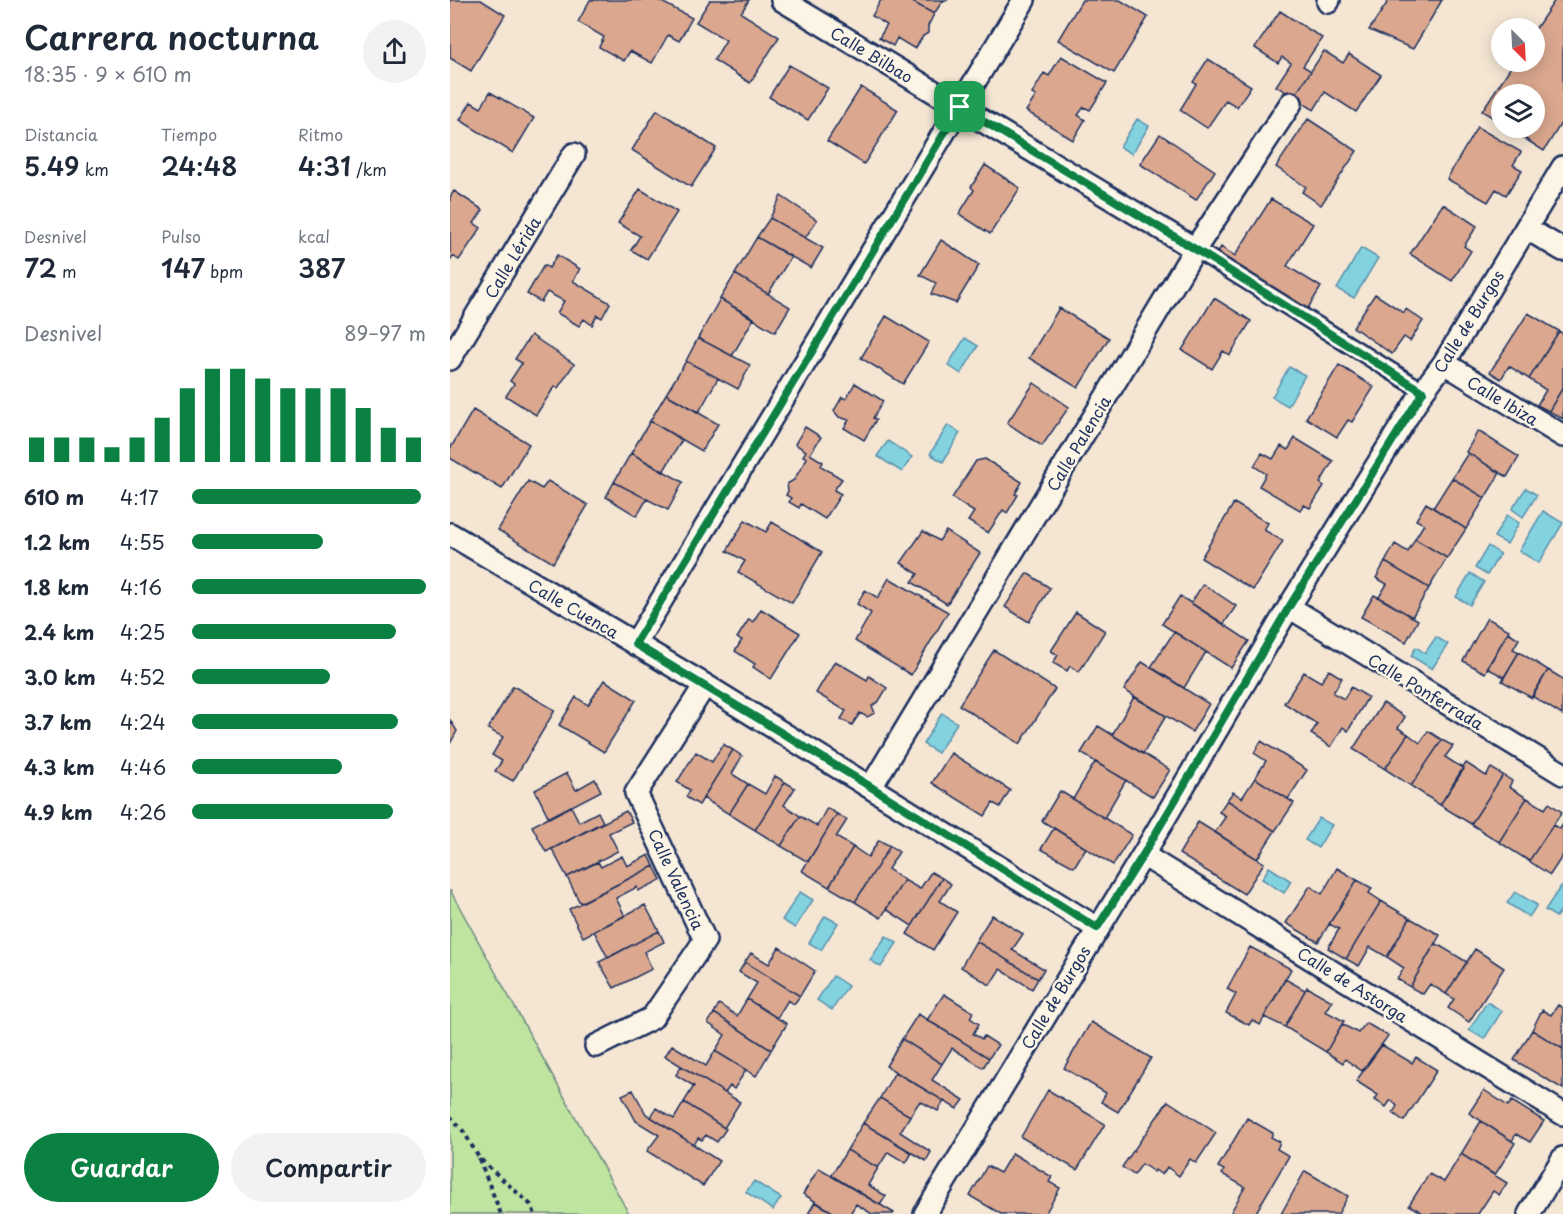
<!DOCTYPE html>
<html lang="es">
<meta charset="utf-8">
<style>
body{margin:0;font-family:"Playpen Sans",sans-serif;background:#f2f2f3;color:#1f2937;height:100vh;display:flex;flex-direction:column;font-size:22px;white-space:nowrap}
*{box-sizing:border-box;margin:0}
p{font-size:20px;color:#747a83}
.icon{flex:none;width:33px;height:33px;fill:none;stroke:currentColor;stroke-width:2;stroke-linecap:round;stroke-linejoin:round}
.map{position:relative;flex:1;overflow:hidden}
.side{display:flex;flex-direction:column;background:#fff;width:450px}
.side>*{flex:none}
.needle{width:39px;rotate:156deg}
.controls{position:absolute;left:1041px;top:18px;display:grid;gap:12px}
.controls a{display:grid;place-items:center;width:54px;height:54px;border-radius:50%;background:#fff;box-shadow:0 3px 15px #0003;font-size:30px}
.pin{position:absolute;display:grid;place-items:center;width:51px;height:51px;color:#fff;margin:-26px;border-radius:12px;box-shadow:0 3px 9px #0006}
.round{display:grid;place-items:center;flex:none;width:63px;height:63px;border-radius:32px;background:#f2f2f3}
.head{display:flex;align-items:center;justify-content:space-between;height:102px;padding:0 24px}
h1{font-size:33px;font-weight:600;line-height:45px}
.figures{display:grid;grid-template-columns:repeat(3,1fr);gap:9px;height:102px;padding:6px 24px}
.figures div{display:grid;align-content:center}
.figures b{font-size:26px;font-weight:600}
.figures small{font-size:16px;font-weight:400}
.figures p{font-size:16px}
.chart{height:168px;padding:12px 24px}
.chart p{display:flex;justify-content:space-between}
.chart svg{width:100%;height:108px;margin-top:6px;stroke:#0b8043;stroke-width:6}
.cta{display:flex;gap:12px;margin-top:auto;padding:12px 24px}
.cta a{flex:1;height:69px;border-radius:36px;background:#0b8043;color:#fff;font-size:24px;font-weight:600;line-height:69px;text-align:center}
.cta a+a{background:#f2f2f3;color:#1f2937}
ul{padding:0 24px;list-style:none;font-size:20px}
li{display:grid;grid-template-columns:96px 72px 1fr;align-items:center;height:45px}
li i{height:15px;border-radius:8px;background:#0b8043}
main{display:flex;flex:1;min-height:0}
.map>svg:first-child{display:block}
.green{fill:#bee49f;stroke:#6c8a7e;stroke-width:1.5}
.water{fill:#83d2e0;stroke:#5991ac;stroke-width:1.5}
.building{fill:#dba88f;stroke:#1b2f5e;stroke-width:1.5}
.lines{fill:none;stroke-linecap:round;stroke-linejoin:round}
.pedestrian-casing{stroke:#1b2f5e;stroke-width:20}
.minor-casing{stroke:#1b2f5e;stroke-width:26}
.path{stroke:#1b2f5e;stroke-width:4;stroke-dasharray:4.5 4.5;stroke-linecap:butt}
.pedestrian{stroke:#fcf5e5;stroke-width:15}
.minor{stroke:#fcf5e5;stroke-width:21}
.route-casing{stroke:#fff;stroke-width:12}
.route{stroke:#0b8043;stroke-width:8}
.labels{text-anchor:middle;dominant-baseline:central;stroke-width:5;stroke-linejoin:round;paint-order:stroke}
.street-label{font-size:16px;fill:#1b2f5e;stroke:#fcf5e5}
</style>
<main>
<section class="side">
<div class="head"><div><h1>Carrera nocturna</h1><p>18:35 · 9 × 610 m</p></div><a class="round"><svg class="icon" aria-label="share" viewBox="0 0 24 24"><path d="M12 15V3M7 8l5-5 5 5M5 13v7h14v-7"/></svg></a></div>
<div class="figures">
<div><p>Distancia</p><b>5.49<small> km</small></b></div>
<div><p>Tiempo</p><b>24:48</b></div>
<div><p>Ritmo</p><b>4:31<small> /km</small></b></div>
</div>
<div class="figures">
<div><p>Desnivel</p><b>72<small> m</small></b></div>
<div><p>Pulso</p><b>147<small> bpm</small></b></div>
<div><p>kcal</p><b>387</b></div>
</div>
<div class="chart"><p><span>Desnivel</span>89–97 m</p>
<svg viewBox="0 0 160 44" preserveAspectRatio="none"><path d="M5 44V34M15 44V34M25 44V34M35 44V38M45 44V34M55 44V26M65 44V14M75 44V6M85 44V6M95 44V10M105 44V14M115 44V14M125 44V14M135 44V22M145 44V30M155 44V34"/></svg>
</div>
<ul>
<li><b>610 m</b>4:17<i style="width:98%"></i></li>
<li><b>1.2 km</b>4:55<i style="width:56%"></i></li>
<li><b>1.8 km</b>4:16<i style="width:100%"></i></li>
<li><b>2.4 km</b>4:25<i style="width:87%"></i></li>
<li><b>3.0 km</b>4:52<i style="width:59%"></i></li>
<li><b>3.7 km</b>4:24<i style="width:88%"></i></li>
<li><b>4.3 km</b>4:46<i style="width:64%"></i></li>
<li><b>4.9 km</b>4:26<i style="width:86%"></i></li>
</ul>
<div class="cta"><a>Guardar</a><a>Compartir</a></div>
</section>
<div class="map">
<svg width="1113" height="1214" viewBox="0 0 1113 1214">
<rect width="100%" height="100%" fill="#f5e6d4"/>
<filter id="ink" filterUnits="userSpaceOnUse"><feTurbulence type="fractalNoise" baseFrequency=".0167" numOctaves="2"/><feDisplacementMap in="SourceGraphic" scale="12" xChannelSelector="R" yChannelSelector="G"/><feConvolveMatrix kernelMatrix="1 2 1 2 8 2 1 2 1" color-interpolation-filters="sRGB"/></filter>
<g filter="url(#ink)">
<path class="green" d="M0,890L179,1214H0Z"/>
<path class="water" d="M687,119L699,126L682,154L670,147Z
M911,248L928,258L904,298L887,289Z
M515,338L528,346L511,374L498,365Z
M839,367L855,375L838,406L822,397Z
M498,425L510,433L493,462L480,454Z
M438,441L462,457L452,472L427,456Z
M1076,488L1087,495L1073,517L1062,509Z
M1093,511L1113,523L1089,563L1069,551Z
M1057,515L1069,523L1057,544L1044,537Z
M1038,546L1050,554L1037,575L1025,568Z
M1020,573L1034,582L1020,605L1006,597Z
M986,637L998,644L982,669L961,656L966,647L975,653Z
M492,713L507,723L488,753L473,744Z
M869,818L882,825L868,848L855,840Z
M819,867L841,881L834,893L812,879Z
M1111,886L1113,887V907L1106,917L1095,910Z
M350,892L363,900L345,928L332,920Z
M1065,892L1087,905L1079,917L1057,903Z
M375,916L388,923L371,950L359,943Z
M436,936L447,943L431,967L420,960Z
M383,976L398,986L382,1010L367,1000Z
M1037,1002L1052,1011L1034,1039L1019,1030Z
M304,1181L331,1198L323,1210L296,1192Z"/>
<path class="building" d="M0,0H31L55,15L21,71L0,58Z
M140,0H208L242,18L229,41L218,35L202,63L180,51L174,61L149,47L154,37L128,22Z
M260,0H299L291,13L329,37L300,83L264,60L276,40L246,22Z
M431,0H449L452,2L459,0L484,14L478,26V33L473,36L465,49L447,38L443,46L429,38L437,25L422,16Z
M459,0H498L492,2L484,14Z
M632,0H670L698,17L664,73L608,40Z
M939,0H992L963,49L919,30Z
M1105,0H1113V120L1094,151L1058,128H1084V94H1052V123L1032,111L1064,62H1084V31Z
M830,11L872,38L853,66L861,71L844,97L826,86L841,63L832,57L828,63L805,48Z
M874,51L893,63L899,54L931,75L906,112L875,92L864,110L844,97Z
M611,56L657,83L640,110L634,107L628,115L635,120L623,140L576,111L586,96L582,94L594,73L599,76Z
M758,59L801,86L787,107L776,100L757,128L730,110L746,84L743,82Z
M339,65L378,88L358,120L319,97Z
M411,87L448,110L414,164L377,141Z
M40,92L84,118L63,153L10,120L21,102L31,108Z
M207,110L266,148L241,187L182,150Z
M858,119L907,151L871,205L852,192L856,187L826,167Z
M1027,127L1071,152L1063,165L1072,170L1056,195L1046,189L1038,202L997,179Z
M710,134L765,171L746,200L690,164Z
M535,165L570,188L540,234L509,214L524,190L521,187Z
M190,189L227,212L197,259L181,250L190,236L168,223Z
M4,191L33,210L24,223L31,228L9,260L3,256L0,261V197Z
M331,196L367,220L355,238L320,218Z
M821,199L863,224L837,266L871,287L855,313L764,258L771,247L785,256Z
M993,204L1027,226L1014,246L1021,251L1002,281L960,254Z
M320,218L373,248L361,268L307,237Z
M307,237L341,257L318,294L285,274Z
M491,240L529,265L506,303L481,294L486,283L470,275Z
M107,255L130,269L123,281L160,303L152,318L147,315L142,325L134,319L129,326L107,313L114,301L97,292L91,302L77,294L94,265L99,268Z
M285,274L340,307L325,332L270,299Z
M925,294L954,313L956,309L973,321L960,341L954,337L942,354L903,327Z
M764,298L801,321L780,355L773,351L762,369L732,350Z
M270,299L304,318L282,356L248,338Z
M609,308L659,338L628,388L579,358Z
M1078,313L1109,331L1079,379L1059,366L1051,379L1040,372Z
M436,316L479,342L453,384L411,358Z
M1109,331L1113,334V387L1099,411L1087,405L1096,390L1079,379Z
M81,335L124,364L108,388L105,386L86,415L56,396L64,384L60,381L72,363L65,359Z
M248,338L300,365L288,389L236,361Z
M236,361L268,378L249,412L216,394Z
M889,365L924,387L902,422L898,420L887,437L856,418Z
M405,383L433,401L423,418L426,420L414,440L394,428L399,420L389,417L384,411L392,397L396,399Z
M584,383L619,407L592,446L557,423Z
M1113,387V419L1099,411Z
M216,394L268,424L252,451L200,421Z
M23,410L79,444L52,489L0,458V449Z
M200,421L232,440L213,472L181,453Z
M355,427L371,437L360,454L373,462L371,466L392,479L384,490L391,494L375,519L351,504L349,508L339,502L341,498L336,495L338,491L337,484L344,480L357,458L353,456L356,451L345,444Z
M1028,431L1069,457L1057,477L1016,452Z
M845,438L883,461L870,483L874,486L860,508L854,505L850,510L809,486L816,474L804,466L812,453L823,459L831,446L838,450Z
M181,453L233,482L218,510L164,482Z
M1018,453L1050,473L1035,498L1002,478Z
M535,459L572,482L565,494L568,495L557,513L553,510L538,533L518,521L524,512L502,498L526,461Z
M1002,478L1035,498L1016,529L983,508Z
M78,481L92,489L98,481L138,505L103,563L48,530Z
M164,482L197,499L187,516L156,497Z
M784,503L818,523L814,530L833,541L803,590L751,558Z
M976,503L1016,529L997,558L965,539L974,524L966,520Z
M295,520L316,532L322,522L372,552L342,603L288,572L295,561L277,551Z
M473,531L489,541L496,531L530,553L497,604L462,582L468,574L451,563Z
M965,539L997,558L979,588L935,562L945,544L958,552Z
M935,562L979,588L962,617L929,597L937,584L926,578Z
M577,573L600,588L579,622L555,607Z
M439,578L498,612L461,675L405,641L421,613L407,604L415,590L428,598Z
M753,584L786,606L774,624L741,603Z
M924,595L968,620L956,642L911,617Z
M730,596L799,641L781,668L712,624Z
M311,609L350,633L321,679L303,667L305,664L285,651L292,640L287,638L299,619L303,622Z
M626,612L655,631L629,672L620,666L617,671L603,663L608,655L601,651Z
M1037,618L1059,630L1035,673L1013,661Z
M724,632L756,652L734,688L701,667Z
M1058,632L1069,639L1063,649L1069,652L1054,677L1037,668Z
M544,650L605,689L570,744L509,705Z
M1069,652L1098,670L1082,698L1052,681Z
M385,661L417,680L419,676L437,688L429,701L422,706L425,713L417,717L410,713L402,725L391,719L396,711L366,693Z
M692,662L759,704L742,732L674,690Z
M879,670L892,678L883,693L894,699L901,687L918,697L898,731L893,727L881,747L861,734L867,724L834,703L854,672L871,682Z
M1098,670L1113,679L1112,715L1082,696Z
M154,680L186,700L154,752L109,725L126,697L138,705Z
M63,686L105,710L63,781L45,771L52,761L42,755L53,737L38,729Z
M684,697L716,716L693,754L662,735Z
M933,703L955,717L948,728L958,734L935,769L903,749Z
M0,720L7,731L0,744Z
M648,726L720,770L703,797L631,753Z
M978,731L992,740L961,786L935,769L958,734L970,743Z
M992,740L1003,746L995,757L1014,769L990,805L961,786Z
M811,741L857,770L838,799L805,778L816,761L804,753Z
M273,744L283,750L249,805L236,797L240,790L227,782L246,752L262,762Z
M283,750L292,756L282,774L298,784L279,814L253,798Z
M501,753L560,790L550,807L543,803L535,816L482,783Z
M645,762L676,780L654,818L623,799Z
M1016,763L1036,776L1041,768L1053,775L1021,824L990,805Z
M117,773L126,790L145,779L151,791L99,818L85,790Z
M1053,775L1062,781L1059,787L1077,798L1049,842L1021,824Z
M325,776L335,782L305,830L279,814L298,784L315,794Z
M805,778L844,803L825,831L777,800L783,792L792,798Z
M335,782L345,788L334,805L350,816L331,846L305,830Z
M610,791L682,835L663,865L592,821Z
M1077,798L1095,809L1099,803L1112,812L1079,861L1049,842Z
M777,800L825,831L807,859L765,832L776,816L769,812Z
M121,806L129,822L148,812L153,822L96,852L82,826Z
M377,808L387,814L358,862L331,846L350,816L367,826Z
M176,811L182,822L159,833L168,851L117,877L102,849Z
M387,814L397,820L386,837L403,847L379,887L352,871Z
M748,822L814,863L794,894L729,854Z
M1113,824V855L1100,875L1079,861L1103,825L1110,829Z
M604,828L636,848L624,867L591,849Z
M429,840L440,846L405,902L379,887L403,847L418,857Z
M440,846L449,852L438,869L454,880L431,918L405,902Z
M199,855L204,866L130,903L117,877L148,862L151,867L172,856L177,866Z
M204,866L211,880L188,891L187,887L166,898L175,916L133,937L119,909Z
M887,868L907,880L868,942L836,923L860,886L872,894Z
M481,872L492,878L462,926L436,909L454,880L470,889Z
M492,878L501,884L490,901L507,912L483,950L457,934Z
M907,880L922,888L919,893L931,901L896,959L878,948L889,929L879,924Z
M931,901L960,918L937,957L920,947L909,966L896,959Z
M195,905L209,931L158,958L144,931Z
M542,915L573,934L562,950L594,969L588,979L526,941Z
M960,918L990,935L960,987L947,979L954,968L937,957Z
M209,931L214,942L194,952L202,969L164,988L149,962Z
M526,941L588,979L582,989L550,969L540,985L511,967Z
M985,943L1017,962L996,994L980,984L973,994L960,987Z
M329,947L365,971L350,996L295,962L301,953L319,964Z
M800,947L841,969L810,1025L802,1020L799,1025L776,1013L786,994L777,989Z
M1025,949L1054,968L1019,1022L998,1008L1004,999L996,994Z
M295,962L350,996L344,1004L338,1000L327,1018L297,999L307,983L289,972Z
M835,979L855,990L835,1027L814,1017Z
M857,987L882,1001L875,1011L894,1021L876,1052L835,1027Z
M494,994L523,1012L520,1018L529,1024L523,1034L532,1039L534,1036L548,1045L539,1058L477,1020Z
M297,999L337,1024L321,1050L264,1013L269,1004L287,1016Z
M1108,1005L1113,1008V1049L1082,1030L1092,1010L1101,1015Z
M264,1013L321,1050L306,1076L265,1051L275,1035L258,1023Z
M468,1014L539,1058L533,1068L502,1048L492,1064L452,1039Z
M641,1022L701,1058L668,1112L651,1102L656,1093L614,1068Z
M916,1023L938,1036L912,1071L895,1059L893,1063L876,1052L892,1024L908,1033Z
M1082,1030L1113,1049V1089L1064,1060Z
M452,1039L492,1064L482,1080L514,1100L507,1109L436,1066Z
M222,1045L256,1066L265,1051L296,1070L284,1089L280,1086L275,1093L215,1056Z
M932,1045L962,1063L966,1057L987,1070L954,1121L943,1113L947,1106L941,1100L936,1107L925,1100L928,1095L906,1081Z
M231,1066L290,1102L274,1128L234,1102L244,1086L226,1075Z
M445,1072L494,1101L488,1111L470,1101L460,1116L430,1098Z
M183,1090L196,1114L269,1161L253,1186L197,1151L209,1135L186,1121L172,1095Z
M598,1090L655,1124L627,1170L571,1137Z
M1034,1090L1058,1106L1062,1101L1094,1121L1080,1142L1066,1134L1062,1141L1019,1113Z
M430,1098L460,1116L450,1132L481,1152L476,1161L413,1123Z
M718,1101L766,1133L746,1163L740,1159L729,1176L717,1167L712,1175L705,1170L704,1172L692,1164L684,1175L672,1167Z
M234,1102L276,1129L267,1142L256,1135L252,1140L248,1138L244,1145L201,1117L206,1108L224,1119Z
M797,1118L823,1133L821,1137L830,1142L827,1149L839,1156L805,1214H785L781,1212L795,1187L772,1174L774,1170L768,1167Z
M1031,1121L1065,1143L1045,1175L1011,1154Z
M413,1123L462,1153L456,1163L438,1152L428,1168L397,1150Z
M397,1150L428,1168L418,1185L436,1196L430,1205L381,1176Z
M562,1153L602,1177L599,1182L610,1188L595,1214H551L520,1196L537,1166L550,1173Z
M1011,1154L1057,1183L1049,1195L1043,1191L1028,1214H975L959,1205L979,1174L994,1182Z
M369,1168L444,1213L443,1214H422L406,1204L400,1214H386L353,1194Z
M855,1171L898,1196L888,1214H831Z
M365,1202L386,1214H358Z"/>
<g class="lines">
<defs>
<path id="pedestrian" d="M745,249L973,391"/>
<path id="minor" d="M332,0L745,249
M878,2L879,0
M1076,228L1113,250
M0,359L124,154
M994,363L1113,436
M0,534L255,685L647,928
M839,607L1113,774
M185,644L574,0
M421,787L745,249L841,103
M693,855L1113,1114
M146,1046L202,1018L255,940L186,793L255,685
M475,1214L693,855L839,607L973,391L994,363L1113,167
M1079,1214L1113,1158"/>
</defs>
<use href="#pedestrian" class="pedestrian-casing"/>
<use href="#minor" class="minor-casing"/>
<path class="path" d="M0,1116L14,1132L29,1158L81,1205L85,1214
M29,1159L51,1214"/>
<use href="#pedestrian" class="pedestrian"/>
<use href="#minor" class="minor"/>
</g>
</g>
<g class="lines" filter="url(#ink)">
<defs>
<path id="route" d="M510,107L745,249L973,392L839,607L693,855L647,928L421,787L185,644Z"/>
</defs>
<use href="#route" class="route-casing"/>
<use href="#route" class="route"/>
</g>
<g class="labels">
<g class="street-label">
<text transform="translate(422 54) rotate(31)">Calle Bilbao</text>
<text transform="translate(62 257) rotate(-59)">Calle Lérida</text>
<text transform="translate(1018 321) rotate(-58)">Calle de Burgos</text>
<text transform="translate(1053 400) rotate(31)">Calle Ibiza</text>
<text transform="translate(628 443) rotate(-59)">Calle Palencia</text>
<text transform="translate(124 608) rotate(30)">Calle Cuenca</text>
<text transform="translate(976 691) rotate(31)">Calle Ponferrada</text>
<text transform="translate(227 879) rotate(65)">Calle Valencia</text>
<text transform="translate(903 984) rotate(32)">Calle de Astorga</text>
<text transform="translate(605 997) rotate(-59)">Calle de Burgos</text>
</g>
</g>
</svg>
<div class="controls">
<a><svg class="needle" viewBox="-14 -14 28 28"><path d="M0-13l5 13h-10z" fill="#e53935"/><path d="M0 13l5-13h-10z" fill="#747a83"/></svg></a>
<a><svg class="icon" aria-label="layers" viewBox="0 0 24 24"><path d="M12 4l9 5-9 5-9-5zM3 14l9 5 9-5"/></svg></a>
</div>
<div class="pin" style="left:510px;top:107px;background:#1e9e55"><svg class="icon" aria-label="arrive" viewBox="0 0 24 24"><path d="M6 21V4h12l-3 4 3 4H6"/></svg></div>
</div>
</main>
